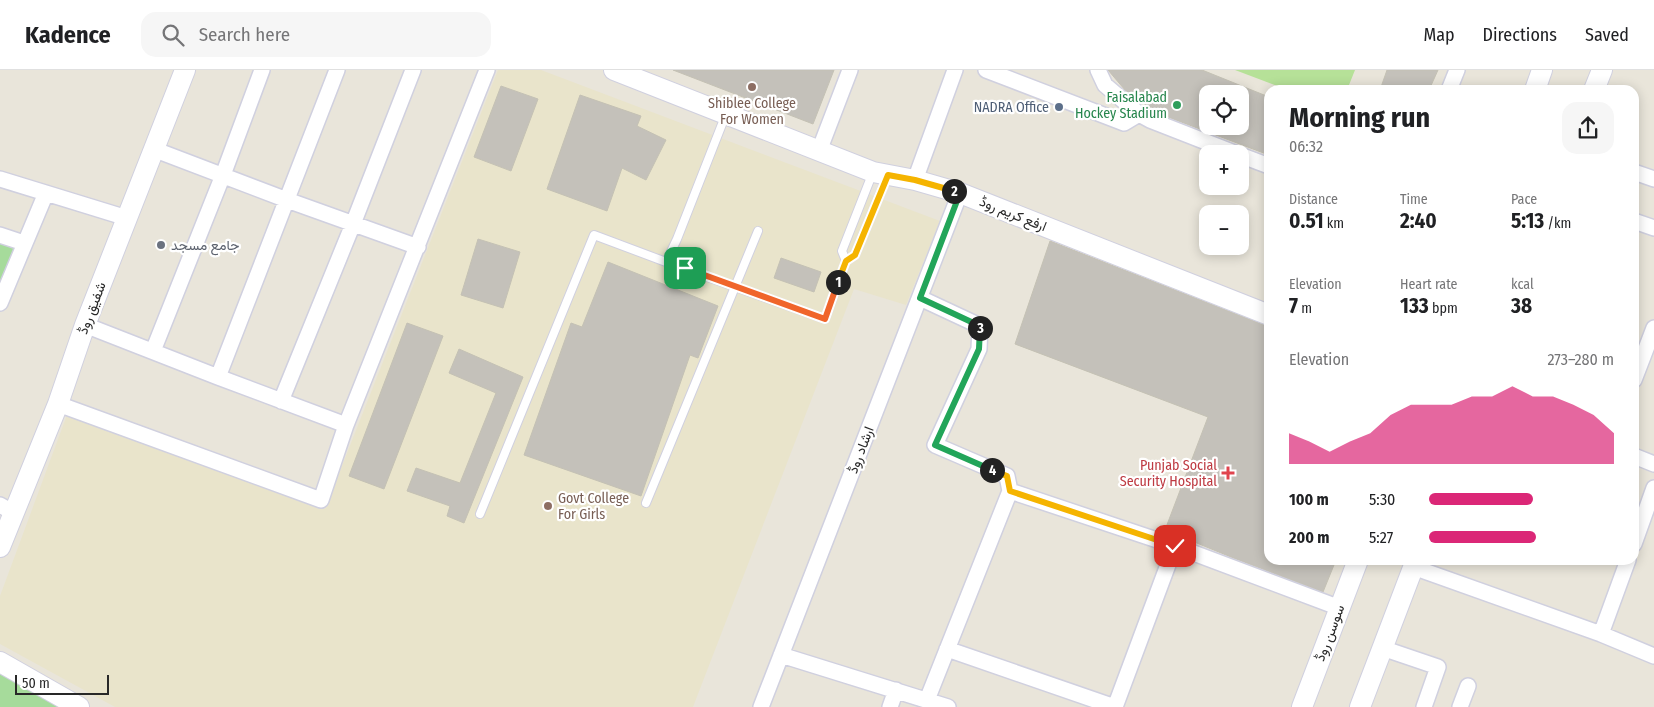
<!DOCTYPE html>
<meta charset="utf-8">
<style>
body{margin:0;font-family:"Fira Sans Condensed",Vazirmatn,sans-serif;background:#f6f6f6;color:#202124;height:100vh;display:flex;flex-direction:column;font-size:19px;white-space:nowrap}
*{box-sizing:border-box;margin:0}
p{font-size:16px;color:#757577}
.icon{flex:none;width:28px;height:28px;fill:none;stroke:currentColor;stroke-width:2;stroke-linecap:round;stroke-linejoin:round}
.map{position:relative;flex:1;overflow:hidden}
.panel{position:absolute;left:1264px;top:15px;width:375px;height:480px;display:flex;flex-direction:column;background:#fff;border-radius:15px;box-shadow:0 2px 12px #0003}
.panel>*{flex:none}
.controls{position:absolute;left:1199px;top:15px;display:grid;gap:10px}
.controls a{display:grid;place-items:center;width:50px;height:50px;border-radius:10px;background:#fff;box-shadow:0 2px 12px #0003;font-size:25px}
.scale{position:absolute;left:15px;bottom:12px;width:94px;box-sizing:border-box;padding-left:5px;border:2px solid #282828;border-top:0;font-size:14px;line-height:18px;white-space:nowrap;color:#282828;-webkit-text-stroke:4px #fff;paint-order:stroke}
.pin{position:absolute;display:grid;place-items:center;width:42px;height:42px;color:#fff;margin:-21px;border-radius:10px;box-shadow:0 2px 8px #0006}
.km{position:absolute;width:25px;height:25px;margin:-12px;border-radius:50%;background:#222;color:#fff;font-size:14px;line-height:25px;text-align:center}
.round{display:grid;place-items:center;flex:none;width:52px;height:52px;border-radius:15px;background:#f6f6f6}
.overview{display:flex;align-items:center;justify-content:space-between;height:85px;padding:0 25px}
h1{font-size:28px;font-weight:700;line-height:38px}
.metrics{display:grid;grid-template-columns:repeat(3,1fr);gap:8px;height:85px;padding:5px 25px}
.metrics div{display:grid;align-content:center}
.metrics b{font-size:21px;font-weight:700}
.metrics small{font-size:14px;font-weight:400}
.metrics p{font-size:14px}
.chart{height:140px;padding:10px 25px}
.chart p{display:flex;justify-content:space-between}
.chart svg{width:100%;height:90px;margin-top:5px;fill:#db2777;opacity:.7}
ul{padding:0 25px;list-style:none;font-size:16px}
li{display:grid;grid-template-columns:80px 60px 1fr;align-items:center;height:38px}
li i{height:12px;border-radius:6px;background:#db2777}
header{display:flex;align-items:center;gap:30px;box-sizing:border-box;height:70px;padding:0 25px;background:#fff;border-bottom:1px solid #e0e0e0}
header strong{font-size:24px}
nav{display:flex;gap:28px;margin-inline-start:auto;font-size:18px}
.search{width:350px;height:45px;background:#f6f6f6;display:flex;align-items:center;gap:12px;box-sizing:border-box;padding:0 18px;border-radius:15px;color:#757577;font-size:19px}
.map>svg:first-child{display:block}
.education{fill:#e9e4cb}
.green{fill:#a6db9b}
.pitch{fill:#b6e198}
.building{fill:#c4c1ba;stroke:#c4c1b4;fill-rule:evenodd}
.lines{fill:none;stroke-linecap:round;stroke-linejoin:round}
.lane-casing{stroke:#d0d0df;stroke-width:10}
.street-casing{stroke:#d0d0df;stroke-width:18}
.secondary-casing{stroke:#d0d0df;stroke-width:22}
.lane{stroke:#fff;stroke-width:8}
.street{stroke:#fff;stroke-width:15}
.secondary{stroke:#fff;stroke-width:20}
.split-1-casing{stroke:#fff;stroke-width:10}
.split-2-casing{stroke:#fff;stroke-width:10}
.split-3-casing{stroke:#fff;stroke-width:10}
.split-4-casing{stroke:#fff;stroke-width:10}
.split-5-casing{stroke:#fff;stroke-width:10}
.split-1{stroke:#f0652b;stroke-width:6}
.split-2{stroke:#f5b400;stroke-width:6}
.split-3{stroke:#22a559;stroke-width:6}
.split-4{stroke:#22a559;stroke-width:6}
.split-5{stroke:#f5b400;stroke-width:6}
.education-dot{fill:#8d6e63;stroke:#fff;stroke-width:2}
.leisure-dot{fill:#2e9e5b;stroke:#fff;stroke-width:2}
.service-dot{fill:#5c6f8a;stroke:#fff;stroke-width:2}
.worship-dot{fill:#6b7280;stroke:#fff;stroke-width:2}
.health-dot{fill:#e0444e;stroke:#fff;stroke-width:2}
.labels{text-anchor:middle;dominant-baseline:central;stroke-width:4.5;stroke-linejoin:round;paint-order:stroke}
.leisure-label{font-size:14px;fill:#27864d;stroke:#fff;text-anchor:end}
.education-label{font-size:14px;fill:#785e54;stroke:#fff}
.service-label{font-size:14px;fill:#4e5e75;stroke:#fff;text-anchor:end}
.street-label{font-size:14px;fill:#282828;stroke:#fff}
.worship-label{font-size:14px;fill:#5b616d;stroke:#fff;text-anchor:start}
.health-label{font-size:14px;fill:#be3a42;stroke:#fff;text-anchor:end}
</style>
<header>
<strong>Kadence</strong>
<div class="search"><svg class="icon" aria-label="search" viewBox="0 0 24 24"><circle cx="10" cy="10" r="6"/><path d="M15 15l6 6"/></svg>Search here</div>
<nav><a>Map</a><a>Directions</a><a>Saved</a></nav>
</header>
<div class="map">
<svg width="1654" height="637" viewBox="0 0 1654 637">
<rect width="100%" height="100%" fill="#e9e5da"/>
<path class="education" d="M498,0H541L940,151L906,235L854,219L693,637H115L0,574V526L67,345L325,439Z"/>
<path class="green" d="M0,171L18,178L0,222Z
M0,602L65,637H0Z"/>
<path class="pitch" d="M1235,0H1355L1347,20H1288Z"/>
<path class="building" d="M673,0H834L813,54Z
M1108,0H1202L1269,27V85L1160,44L1138,30L1125,20ZM1208,24H1240V56H1208Z
M1387,0H1438L1429,20H1380Z
M501,16L538,29L511,101L474,87Z
M580,25L641,46L637,56L666,70L646,110L622,98L607,141L547,119Z
M478,169L520,182L503,238L461,225Z
M1050,171L1269,257V490H1336L1323,522L1231,487L1165,460L1208,347L1015,274Z
M781,188L821,202L814,222L774,208Z
M608,192L718,236L698,288L690,285L641,426L524,385L571,253L582,257Z
M407,253L443,266L384,419L349,406Z
M459,279L523,307L464,453L447,446L450,436L407,421L416,398L460,413L496,323L449,303Z"/>
<g class="lines">
<defs>
<path id="lane" d="M726,44L677,169L666,192L825,249L846,191L855,185L887,107
M846,191L842,181L873,102
M646,433L758,161
M480,444L594,165L666,192"/>
<path id="street" d="M986,0L1124,53L1139,44
M1098,0L1105,15L1139,44L1150,50L1237,84
M1449,20L1457,0
M153,79L287,130L418,177
M819,81L850,0
M1240,85L1269,96
M1634,102L1654,109
M0,109L127,148
M915,110L955,0
M1634,151L1654,158
M0,165L24,173
M920,228L980,256L979,279L935,375L1007,406L1010,421L927,630
M0,233L46,123
M85,255L218,307L346,355
M153,281L223,105L262,0
M218,307L337,0
M1634,310L1654,258
M281,331L353,154L413,0
M58,334L321,430L346,355L487,0
M1634,386L1654,394
M1010,421L1175,476L1340,538
M0,435L14,443
M1634,474L1654,418
M1413,497L1601,564L1628,490
M1601,564L1654,586
M1382,578L1438,597L1424,637
M947,579L1115,637
M781,585L948,637
M761,637L960,123
M890,637L896,620
M1115,637L1175,476
M1460,637L1468,616"/>
<path id="secondary" d="M614,0L873,102L915,110L960,123L1269,245
M1535,20L1542,0
M1594,20L1602,0
M0,477L58,334L85,255L185,0
M0,592L79,637
M1302,637L1358,490
M1360,637L1416,490"/>
</defs>
<use href="#lane" class="lane-casing"/>
<use href="#street" class="street-casing"/>
<use href="#secondary" class="secondary-casing"/>
<use href="#lane" class="lane"/>
<use href="#street" class="street"/>
<use href="#secondary" class="secondary"/>
</g>
<g class="lines">
<defs>
<path id="split-1" d="M685,198L825,249L838,212"/>
<path id="split-2" d="M838,212L846,191L855,185L888,105L915,110L954,121"/>
<path id="split-3" d="M954,121L960,123L920,228L980,256V258"/>
<path id="split-4" d="M980,258L979,279L935,375L992,400"/>
<path id="split-5" d="M992,400L1007,406L1010,421L1175,476"/>
</defs>
<use href="#split-1" class="split-1-casing"/>
<use href="#split-2" class="split-2-casing"/>
<use href="#split-3" class="split-3-casing"/>
<use href="#split-4" class="split-4-casing"/>
<use href="#split-5" class="split-5-casing"/>
<use href="#split-1" class="split-1"/>
<use href="#split-2" class="split-2"/>
<use href="#split-3" class="split-3"/>
<use href="#split-4" class="split-4"/>
<use href="#split-5" class="split-5"/>
</g>
<g class="education-dot">
<circle cx="752" cy="17" r="5"/>
<circle cx="548" cy="436" r="5"/>
</g>
<circle class="leisure-dot" cx="1177" cy="35" r="5"/>
<circle class="service-dot" cx="1059" cy="37" r="5"/>
<circle class="worship-dot" cx="161" cy="175" r="5"/>
<path class="health-dot" d="M1225.5 395.5h5v5h5v5h-5v5h-5v-5h-5v-5h5z"/>
<g class="labels">
<g class="leisure-label">
<text x="1167" y="27">Faisalabad<tspan x="1167" dy="16">Hockey Stadium</tspan></text>
</g>
<g class="education-label">
<text x="752" y="33">Shiblee College<tspan x="752" dy="16">For Women</tspan></text>
<text x="558" y="428" text-anchor="start">Govt College<tspan x="558" dy="16">For Girls</tspan></text>
</g>
<g class="service-label">
<text x="1049" y="37">NADRA Office</text>
</g>
<g class="street-label">
<text transform="translate(1013 144) rotate(22)">ارفع کریم روڈ</text>
<text transform="translate(92 238) rotate(-69)">شفیق روڈ</text>
<text transform="translate(861 380) rotate(-69)">ارشاد روڈ</text>
<text transform="translate(1330 563) rotate(-69)">سوسن روڈ</text>
</g>
<g class="worship-label">
<text x="171" y="175">جامع مسجد</text>
</g>
<g class="health-label">
<text x="1217" y="395">Punjab Social<tspan x="1217" dy="16">Security Hospital</tspan></text>
</g>
</g>
</svg>
<div class="controls">
<a><svg class="icon" aria-label="locate" viewBox="0 0 24 24"><circle cx="12" cy="12" r="6"/><path d="M12 2v4M12 18v4M2 12h4M18 12h4"/></svg></a>
<a>+</a>
<a>−</a>
</div>
<div class="scale">50 m</div>
<div class="pin" style="left:685px;top:198px;background:#1e9e55"><svg class="icon" aria-label="arrive" viewBox="0 0 24 24"><path d="M6 21V4h12l-3 4 3 4H6"/></svg></div>
<div class="pin" style="left:1175px;top:476px;background:#d93025"><svg class="icon" aria-label="check" viewBox="0 0 24 24"><path d="M5 12l5 5 9-10"/></svg></div>
<b class="km" style="left:838px;top:212px">1</b>
<b class="km" style="left:954px;top:121px">2</b>
<b class="km" style="left:980px;top:258px">3</b>
<b class="km" style="left:992px;top:400px">4</b>
<section class="panel">
<div class="overview"><div><h1>Morning run</h1><p>06:32</p></div><a class="round"><svg class="icon" aria-label="share" viewBox="0 0 24 24"><path d="M12 15V3M7 8l5-5 5 5M5 13v7h14v-7"/></svg></a></div>
<div class="metrics">
<div><p>Distance</p><b>0.51<small> km</small></b></div>
<div><p>Time</p><b>2:40</b></div>
<div><p>Pace</p><b>5:13<small> /km</small></b></div>
</div>
<div class="metrics">
<div><p>Elevation</p><b>7<small> m</small></b></div>
<div><p>Heart rate</p><b>133<small> bpm</small></b></div>
<div><p>kcal</p><b>38</b></div>
</div>
<div class="chart"><p><span>Elevation</span>273–280 m</p>
<svg viewBox="0 0 160 44" preserveAspectRatio="none"><path d="M0 44V29L10 33L20 38L30 33L40 29L50 20L60 15L70 15L80 15L90 11L100 11L110 6L120 11L130 11L140 15L150 20L160 29V44z"/></svg>
</div>
<ul>
<li><b>100 m</b>5:30<i style="width:56%"></i></li>
<li><b>200 m</b>5:27<i style="width:58%"></i></li>
</ul>
</section>
</div>
